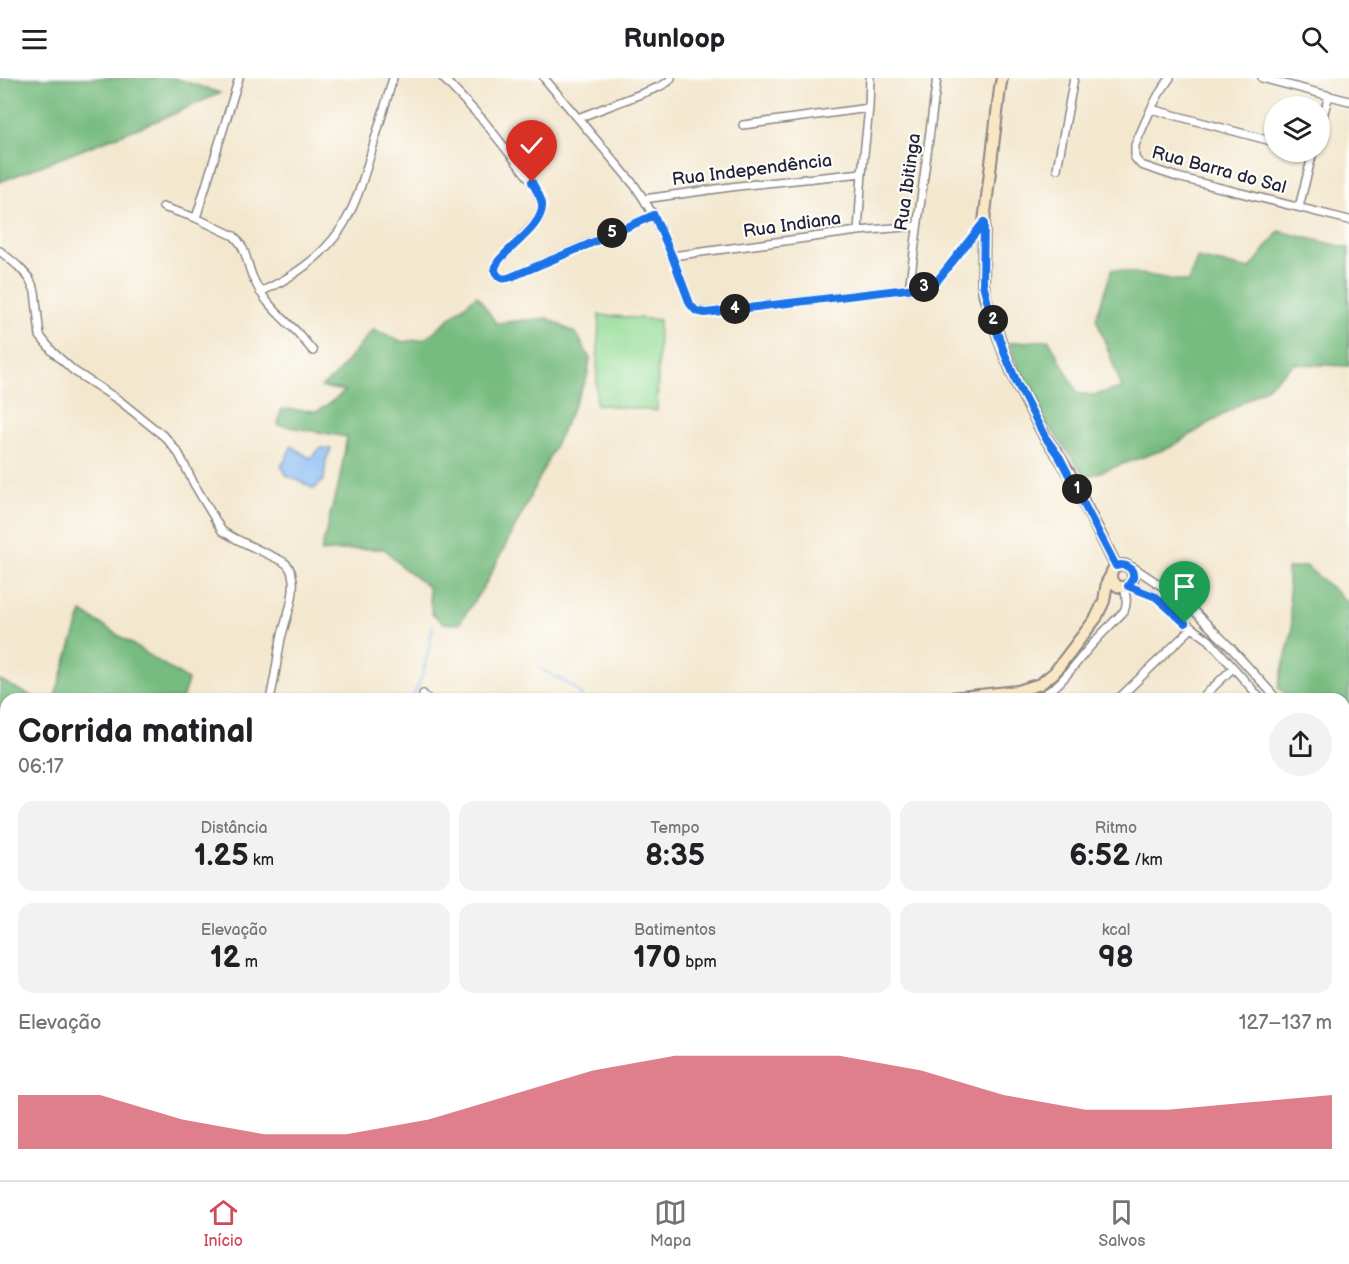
<!DOCTYPE html>
<html lang="pt">
<meta charset="utf-8">
<style>
body{margin:0;font-family:"Balsamiq Sans",sans-serif;background:#f2f2f2;color:#202124;height:100vh;display:flex;flex-direction:column;font-size:22px;white-space:nowrap}
*{box-sizing:border-box;margin:0}
p{font-size:20px;color:#757577}
.icon{flex:none;width:33px;height:33px;fill:none;stroke:currentColor;stroke-width:2;stroke-linecap:round;stroke-linejoin:round}
.map{position:relative;flex:1;overflow:hidden}
.drawer{position:absolute;left:0px;top:615px;width:1350px;height:488px;display:flex;flex-direction:column;background:#fff;border-radius:18px 18px 0 0;box-shadow:0 2px 4px #0004}
.drawer>*{flex:none}
.fabs{position:absolute;left:1264px;top:18px;display:grid;gap:12px}
.fabs a{display:grid;place-items:center;width:66px;height:66px;border-radius:50%;background:#fff;box-shadow:0 2px 4px #0004;font-size:30px}
.pin{position:absolute;display:grid;place-items:center;width:51px;height:51px;color:#fff;margin:-62px -26px;border-radius:50% 50% 50% 0;rotate:-45deg;box-shadow:0 0 6px #0007}
.pin .icon{rotate:45deg}
.km{position:absolute;width:30px;height:30px;margin:-15px;border-radius:50%;background:#222;color:#fff;font-size:16px;line-height:30px;text-align:center}
.round{display:grid;place-items:center;flex:none;width:63px;height:63px;border-radius:32px;background:#f2f2f2}
.head{display:flex;align-items:center;justify-content:space-between;height:102px;padding:0 18px}
h1{font-size:33px;font-weight:700;line-height:45px}
.figures{display:grid;grid-template-columns:repeat(3,1fr);gap:9px;height:102px;padding:6px 18px}
.figures div{display:grid;align-content:center;border-radius:15px;background:#f2f2f2;text-align:center}
.figures b{font-size:30px;font-weight:700}
.figures small{font-size:16px;font-weight:400}
.figures p{font-size:16px}
.chart{height:168px;padding:12px 18px}
.chart p{display:flex;justify-content:space-between}
.chart svg{width:100%;height:108px;margin-top:6px;fill:#d1495b;opacity:.7}
header{display:flex;justify-content:space-between;align-items:center;height:78px;padding:0 18px;background:#fff;font-size:27px;font-weight:700}
.tab-bar{display:flex;justify-content:space-around;align-items:center;height:84px;border-top:2px solid #e0e0e0;background:#fff;font-size:16px;color:#757577}
.tab-bar a{display:grid;justify-items:center;gap:3px}
.tab-bar .active{color:#d1495b}
.map>svg:first-child{display:block}
.green{fill:#93db96;stroke:#5a7e68;stroke-width:1.5}
.forest{fill:#76bb7f;stroke:#4c6e5d;stroke-width:1.5}
.water{fill:#86baf4;stroke:#546e98;stroke-width:1.5}
.lines{fill:none;stroke-linecap:round;stroke-linejoin:round}
.stream{stroke:#86baf4;stroke-width:2}
.street-casing{stroke:#8a8484;stroke-width:10}
.secondary-casing{stroke:#8a8484;stroke-width:14}
.street{stroke:#fff;stroke-width:7}
.secondary{stroke:#f9e7c3;stroke-width:10}
.route-casing{stroke:#fff;stroke-width:12}
.route{stroke:#1a73e8;stroke-width:8}
.labels{text-anchor:middle;dominant-baseline:central;stroke-width:4.5;stroke-linejoin:round;paint-order:stroke}
.street-label{font-size:18px;fill:#22223b;stroke:#fdfcf7}
</style>
<header><svg class="icon" aria-label="menu" viewBox="0 0 24 24"><path d="M4 6h16M4 12h16M4 18h16"/></svg>Runloop<svg class="icon" aria-label="search" viewBox="0 0 24 24"><circle cx="10" cy="10" r="6"/><path d="M15 15l6 6"/></svg></header>
<div class="map">
<svg width="1349" height="1102" viewBox="0 0 1349 1102">
<rect width="100%" height="100%" fill="#fdfcf7"/>
<filter id="ink" filterUnits="userSpaceOnUse"><feTurbulence type="fractalNoise" baseFrequency=".0167" numOctaves="2"/><feDisplacementMap in="SourceGraphic" scale="12" xChannelSelector="R" yChannelSelector="G"/><feConvolveMatrix kernelMatrix="1 2 1 2 8 2 1 2 1" color-interpolation-filters="sRGB"/></filter>
<filter id="wash" filterUnits="userSpaceOnUse"><feTurbulence type="fractalNoise" baseFrequency=".008" numOctaves="4" result="noise"/><feDisplacementMap in="SourceGraphic" scale="24" xChannelSelector="R" yChannelSelector="G"/><feGaussianBlur stdDeviation="1.35" result="paint"/><feColorMatrix in="noise" values="0 0 0 0 0 0 0 0 0 0 0 0 0 0 0 0 0 1.4 0 .05"/><feComposite in="paint" operator="in"/></filter>
<g filter="url(#wash)">
<rect width="100%" height="100%" fill="#f3e7ce"/>
<path class="green" d="M599,237L659,242L657,333L596,326Z"/>
<path class="forest" d="M0,0H175L220,15L171,37L0,104Z
M1279,153L1349,170V288L1294,286L1266,310L1171,369L1086,399L1030,323L1009,265L1049,262L1078,315L1093,317L1122,310L1096,240L1112,191L1188,204L1197,180L1250,191Z
M477,217L496,245L548,240L577,256L590,281L587,300L528,424L486,505L459,546L443,545L432,536L428,509L402,489L385,471H360L321,474L332,429L339,405L347,359L278,347L281,331L318,333L346,313L321,309L336,297L373,251L403,264L425,261Z
M1306,488L1349,525V654L1344,653V621H1293L1278,610L1292,553L1287,491Z
M82,534L188,602L182,621H54Z
M0,602L37,621H6V851L5,861H0Z
M1344,867L1349,869V952L1344,950Z"/>
<path class="water" d="M291,368L310,380L321,370L331,371L326,382L324,402L314,411L300,403L287,398L281,388L286,381Z"/>
<g class="lines">
<path class="stream" d="M541,591L574,609L582,618L583,621
M411,621C425,599 428,573 433,548"/>
</g>
</g>
<g filter="url(#ink)">
<g class="lines">
<defs>
<path id="street" d="M443,0L483,42L532,104L542,125L541,134L539,141L497,185L495,193C499,201 503,201 511,199L654,137
M544,0L635,108C660,143 675,185 690,226C695,233 701,235 709,234L924,209L937,203L983,146
M1170,0L1159,16L1151,31L1135,67V80L1141,87L1177,99L1349,142
M1262,0L1349,23
M1151,31L1275,64
M578,40L659,9L668,4L671,0
M743,47L869,30
M1320,49L1329,17
M1057,91L1074,0
M644,121L738,108L862,95
M163,129L196,140L234,158C246,169 247,186 253,200C265,226 279,236 298,255C303,261 308,267 313,273
M1299,129L1313,74
M196,140L239,0
M858,153L862,95L869,30L870,0
M0,173L18,188L29,200L35,213L40,258L53,274L74,293L120,323L166,360L179,376L194,406L222,453L236,461L282,483C290,487 292,494 293,502C295,522 285,542 281,561C277,581 275,601 270,621
M672,178L858,153L917,148
M909,212L937,0
M260,214C290,201 321,180 340,152C355,130 363,102 371,75C378,50 386,25 393,0
M1128,489H1133L1172,515L1190,529L1232,571L1277,621
M1128,508L1151,516L1161,522L1185,545L1209,562L1261,621
M423,616L428,621
M1031,621C1058,615 1071,590 1089,570C1100,557 1113,545 1124,533C1128,525 1126,518 1124,509
M1118,621L1192,550
M1201,621L1233,590
M1344,665L1349,668
M1344,676L1349,679
M1344,731L1349,727
M1344,819L1349,813
M1344,825L1349,828
M0,966L6,971
M1344,984L1349,980
M0,1037L6,1036
M1344,1061L1349,1066
M0,1088H6
M40,1096L41,1102
M282,1096L291,1102
M371,1096L374,1099
M588,1096L601,1102
M636,1096L638,1102
M712,1096L715,1102
M800,1096L804,1102
M874,1096L878,1102
M1035,1096L1037,1102
M1107,1096L1110,1102
M1174,1096V1102
M105,1102L107,1096
M219,1102L221,1096
M485,1102L487,1096
M548,1102L549,1096
M829,1102L834,1096
M1283,1102L1288,1096"/>
<path id="secondary" d="M1002,0L1000,10L984,144L983,206L985,219L1004,274L1017,305L1045,359L1060,380L1070,397L1116,488
M1111 498a11 11 0 1 1 22 0a11 11 0 1 1-22 0Z
M941,621L1018,613L1040,606L1054,595L1096,540L1104,523L1107,504L1111,497
M605,1102L606,1096
M618,1102L619,1096"/>
</defs>
<use href="#street" class="street-casing"/>
<use href="#secondary" class="secondary-casing"/>
<use href="#street" class="street"/>
<use href="#secondary" class="secondary"/>
</g>
</g>
<g class="lines" filter="url(#ink)">
<defs>
<path id="route" d="M532,104C535,111 541,118 542,126C544,145 516,164 504,177C499,182 495,186 495,193C499,201 503,202 511,199L587,167L654,137L672,178L690,226L696,233L705,235L924,209L937,203L984,144L983,206L990,234L1004,274L1017,305L1045,359L1060,380L1116,488C1126,485 1134,490 1133,500L1128,508L1156,519L1185,545"/>
</defs>
<use href="#route" class="route-casing"/>
<use href="#route" class="route"/>
</g>
<g class="labels">
<g class="street-label">
<text transform="translate(752 92) rotate(-7)">Rua Independência</text>
<text transform="translate(1219 92) rotate(15)">Rua Barra do Sal</text>
<text transform="translate(908 104) rotate(-82)">Rua Ibitinga</text>
<text transform="translate(792 147) rotate(-8)">Rua Indiana</text>
</g>
</g>
</svg>
<div class="fabs">
<a><svg class="icon" aria-label="layers" viewBox="0 0 24 24"><path d="M12 4l9 5-9 5-9-5zM3 14l9 5 9-5"/></svg></a>
</div>
<div class="pin" style="left:1185px;top:545px;background:#1e9e55"><svg class="icon" aria-label="arrive" viewBox="0 0 24 24"><path d="M6 21V4h12l-3 4 3 4H6"/></svg></div>
<div class="pin" style="left:532px;top:104px;background:#d93025"><svg class="icon" aria-label="check" viewBox="0 0 24 24"><path d="M5 12l5 5 9-10"/></svg></div>
<b class="km" style="left:1077px;top:411px">1</b>
<b class="km" style="left:993px;top:242px">2</b>
<b class="km" style="left:924px;top:209px">3</b>
<b class="km" style="left:735px;top:231px">4</b>
<b class="km" style="left:612px;top:155px">5</b>
<section class="drawer">
<div class="head"><div><h1>Corrida matinal</h1><p>06:17</p></div><a class="round"><svg class="icon" aria-label="share" viewBox="0 0 24 24"><path d="M12 15V3M7 8l5-5 5 5M5 13v7h14v-7"/></svg></a></div>
<div class="figures">
<div><p>Distância</p><b>1.25<small> km</small></b></div>
<div><p>Tempo</p><b>8:35</b></div>
<div><p>Ritmo</p><b>6:52<small> /km</small></b></div>
</div>
<div class="figures">
<div><p>Elevação</p><b>12<small> m</small></b></div>
<div><p>Batimentos</p><b>170<small> bpm</small></b></div>
<div><p>kcal</p><b>98</b></div>
</div>
<div class="chart"><p><span>Elevação</span>127–137 m</p>
<svg viewBox="0 0 160 44" preserveAspectRatio="none"><path d="M0 44V22L10 22L20 32L30 38L40 38L50 32L60 22L70 12L80 6L90 6L100 6L110 12L120 22L130 28L140 28L150 25L160 22V44z"/></svg>
</div>
</section>
</div>
<nav class="tab-bar">
<a class="active"><svg class="icon" aria-label="home" viewBox="0 0 24 24"><path d="M3 11l9-7 9 7M6 9v11h12V9"/></svg>Início</a>
<a><svg class="icon" aria-label="map" viewBox="0 0 24 24"><path d="M3 6l6-2 6 2 6-2v14l-6 2-6-2-6 2zM9 4v14M15 6v14"/></svg>Mapa</a>
<a><svg class="icon" aria-label="saved" viewBox="0 0 24 24"><path d="M7 4h10v16l-5-4-5 4z"/></svg>Salvos</a>
</nav>
